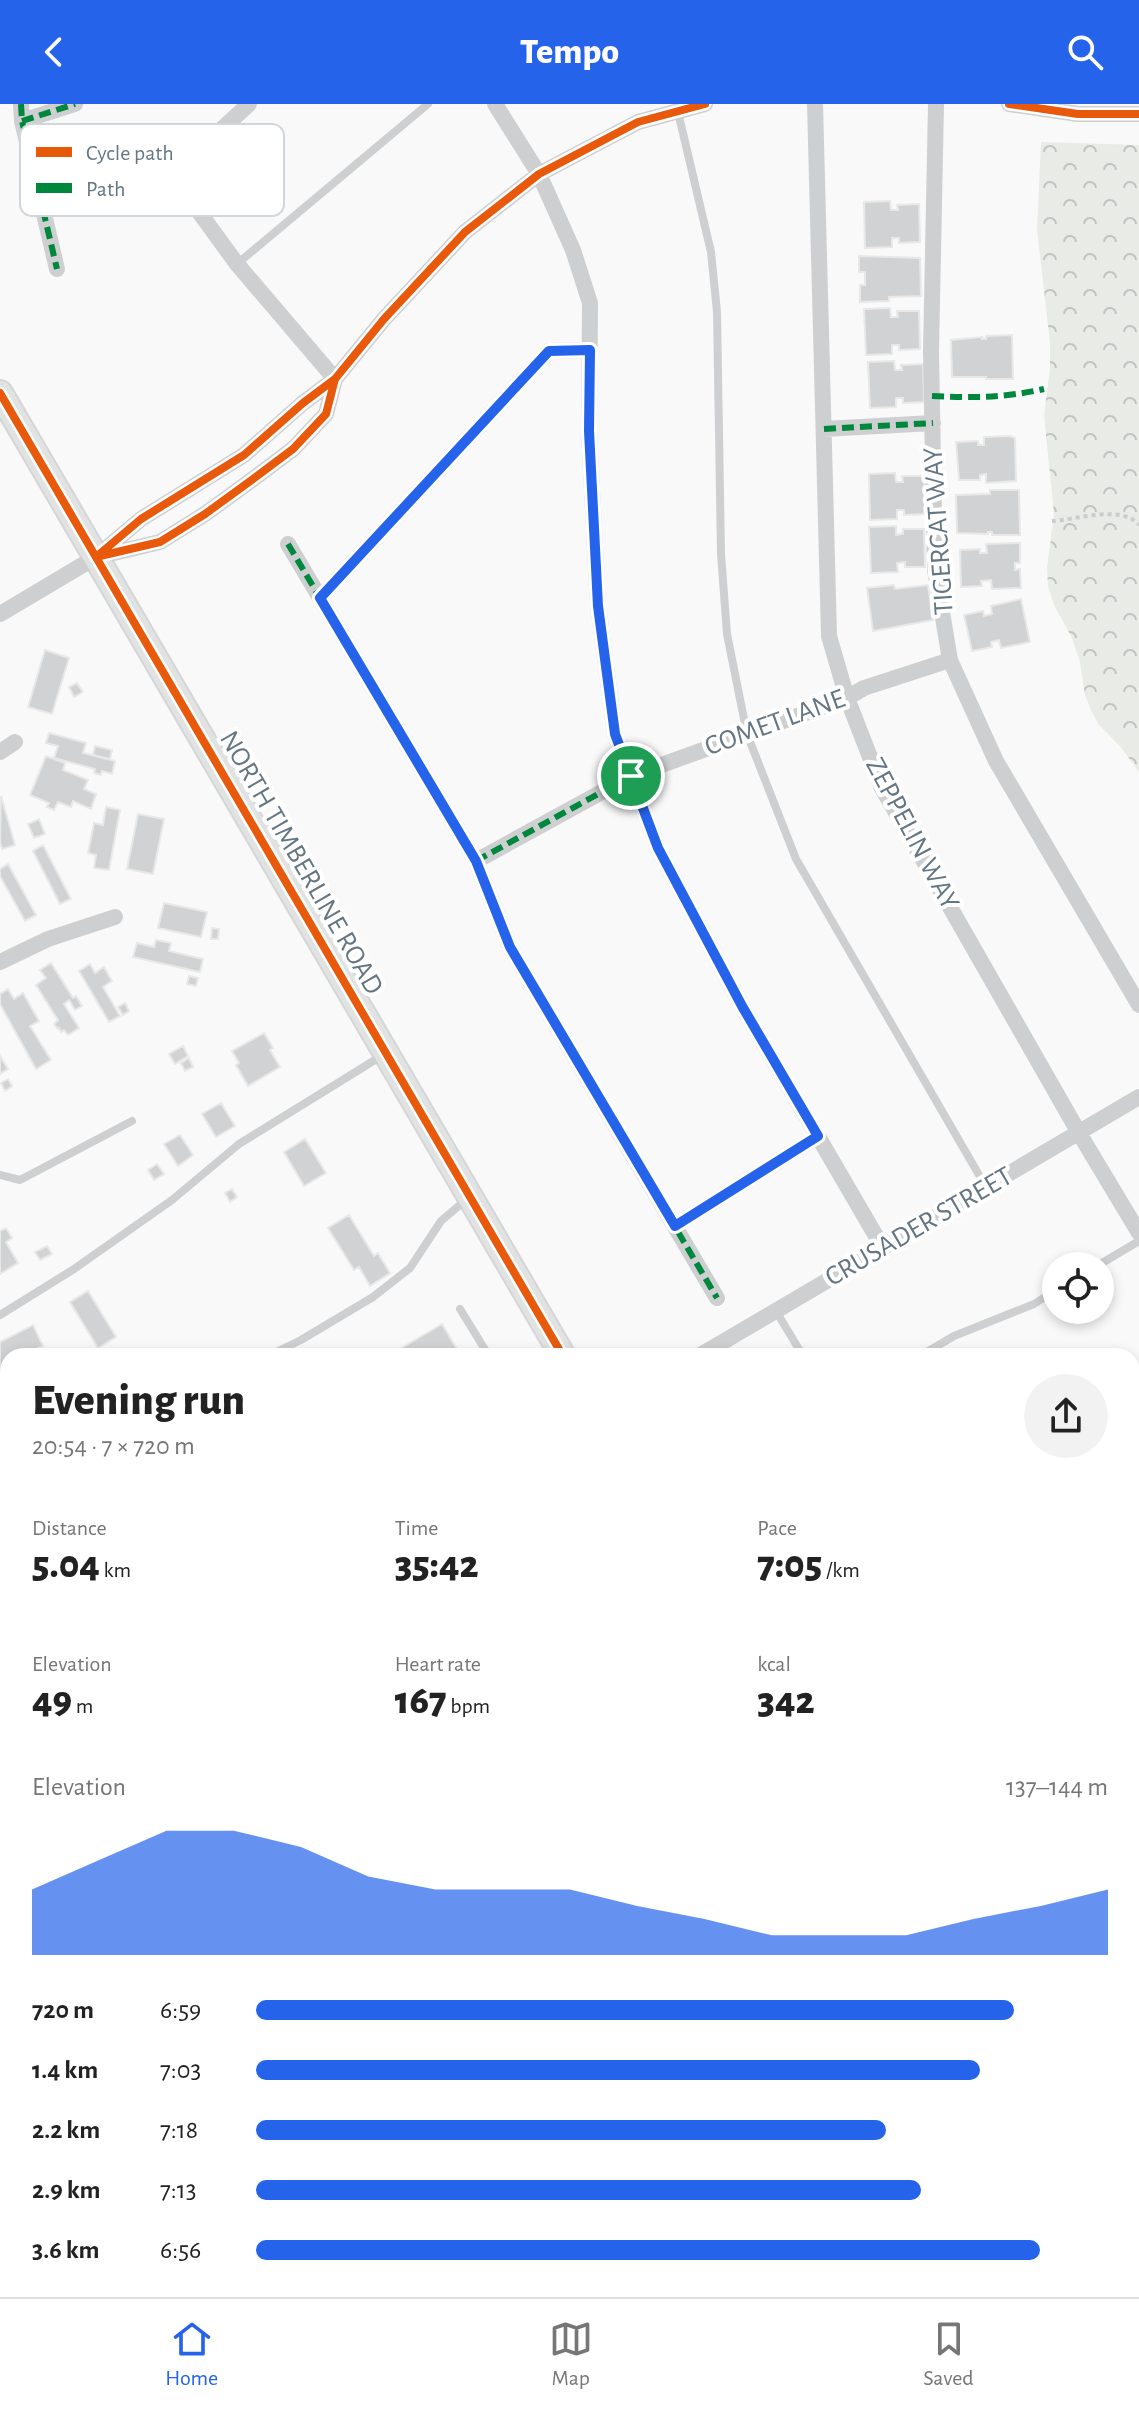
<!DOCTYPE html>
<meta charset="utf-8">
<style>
body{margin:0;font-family:"Alegreya Sans",sans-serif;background:#f2f2f2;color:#222;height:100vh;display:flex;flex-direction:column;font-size:30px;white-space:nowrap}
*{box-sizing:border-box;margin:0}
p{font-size:26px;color:#767676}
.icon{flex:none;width:44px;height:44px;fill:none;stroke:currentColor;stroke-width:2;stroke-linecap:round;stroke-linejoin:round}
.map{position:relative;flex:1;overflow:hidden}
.sheet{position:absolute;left:0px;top:1244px;width:1140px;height:950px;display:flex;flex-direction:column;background:#fff;border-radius:24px 24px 0 0;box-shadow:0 4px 12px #0003}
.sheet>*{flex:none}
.fabs{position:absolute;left:1042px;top:1148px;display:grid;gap:16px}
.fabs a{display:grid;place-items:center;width:72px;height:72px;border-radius:50%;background:#fff;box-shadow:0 4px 12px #0003;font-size:40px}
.pin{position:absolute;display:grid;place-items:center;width:68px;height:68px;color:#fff;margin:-34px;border:4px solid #fff;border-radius:50%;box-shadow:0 2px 8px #0007}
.round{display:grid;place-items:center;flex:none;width:84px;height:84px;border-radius:42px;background:#f2f2f2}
.overview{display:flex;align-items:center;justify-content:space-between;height:136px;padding:0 32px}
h1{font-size:44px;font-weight:800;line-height:60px}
.metrics{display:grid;grid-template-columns:repeat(3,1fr);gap:12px;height:136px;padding:8px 32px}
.metrics div{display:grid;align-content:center}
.metrics b{font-size:40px;font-weight:800}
.metrics small{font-size:22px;font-weight:400}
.metrics p{font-size:22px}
.chart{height:224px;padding:16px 32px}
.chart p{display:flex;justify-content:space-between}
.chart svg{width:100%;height:144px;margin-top:8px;fill:#2563eb;opacity:.7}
ul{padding:0 32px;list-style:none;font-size:26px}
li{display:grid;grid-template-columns:128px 96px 1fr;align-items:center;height:60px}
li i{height:20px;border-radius:10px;background:#2563eb}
header{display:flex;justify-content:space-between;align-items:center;height:104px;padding:0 32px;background:#2563eb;color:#fff;font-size:36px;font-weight:800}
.tab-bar{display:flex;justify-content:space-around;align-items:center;height:112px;border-top:2px solid #e0e0e0;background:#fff;font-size:22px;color:#767676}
.tab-bar a{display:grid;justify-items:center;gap:4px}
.tab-bar .active{color:#2563eb}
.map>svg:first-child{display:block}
.park{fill:url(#park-crowns)}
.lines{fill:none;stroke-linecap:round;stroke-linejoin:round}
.canal{stroke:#ced6d9;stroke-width:20}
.building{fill:#d0d2d3;stroke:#e8e8e8;stroke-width:2}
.secondary-casing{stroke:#d5d6d7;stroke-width:28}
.path{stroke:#cbcccd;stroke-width:4;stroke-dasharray:4 4;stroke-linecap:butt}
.lane{stroke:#cecfd0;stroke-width:8}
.street{stroke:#cecfd0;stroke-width:16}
.secondary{stroke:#e1e2e2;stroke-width:24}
.quiet{stroke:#00873e;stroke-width:6;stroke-dasharray:12 6;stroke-linecap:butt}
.cycleway-casing{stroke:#fff;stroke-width:13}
.cycleway{stroke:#e8590c;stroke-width:8}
.route-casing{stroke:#fff;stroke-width:16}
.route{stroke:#2563eb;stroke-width:10}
.labels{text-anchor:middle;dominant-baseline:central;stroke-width:8;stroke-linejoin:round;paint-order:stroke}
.street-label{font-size:28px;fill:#657683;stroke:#fff}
.key{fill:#fff;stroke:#d1d6da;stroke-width:2}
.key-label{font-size:22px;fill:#657683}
</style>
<header><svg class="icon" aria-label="back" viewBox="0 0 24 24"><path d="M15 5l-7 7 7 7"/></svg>Tempo<svg class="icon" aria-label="search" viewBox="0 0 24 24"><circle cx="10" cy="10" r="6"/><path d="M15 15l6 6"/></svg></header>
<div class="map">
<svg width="1139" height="2193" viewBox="0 0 1139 2193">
<defs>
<pattern id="park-crowns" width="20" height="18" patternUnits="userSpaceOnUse" patternTransform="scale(2)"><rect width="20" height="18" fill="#e8ebe6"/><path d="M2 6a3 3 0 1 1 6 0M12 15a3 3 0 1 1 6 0" fill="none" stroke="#c0c3c0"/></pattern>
</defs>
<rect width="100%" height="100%" fill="#f9f9f9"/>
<path class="park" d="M1041,38L1139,41V668L1120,642L1099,621L1092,608L1085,591L1080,558L1072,534L1054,501L1048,482L1047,464L1054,410L1044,311L1050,265V239L1037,125Z"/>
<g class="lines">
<path class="canal" d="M0,1390L8,1389
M1132,1836L1139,1837"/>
</g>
<path class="building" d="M890,97L891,106H898L897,101L919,100L920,138L899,139V134H892V143L865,144L864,98Z
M859,152L920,154L921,192L889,193V197L860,198V181H865V168H859Z
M890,204L891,213H898L897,207H919L920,245L899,246V241H892V250L866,251L864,205Z
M1012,231L1013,275H986V273H952L951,236L982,233V235H986V232Z
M894,257L895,266H902L901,261L923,260L924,298L903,299V294H896V303L870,304L868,258Z
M1010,332L1015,334L1016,377L986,379V370L980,371V376H959L956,338L978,337V341H984V333Z
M895,369L896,378H903L902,372H924L925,410L904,411V406H897V415L870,416L869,370Z
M990,386H1019L1020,431H992V428H988V430L957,429L956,391L990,390Z
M896,422V431L903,430V425H924L925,463H905V458L897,459L898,468L871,469L869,423Z
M1020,439V459H1015V466L1020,465L1021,484L992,485L991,476L981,477L982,482L961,483L960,446L980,445V449H987L986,440Z
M894,481L895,485L928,481L933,516L873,527L867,484Z
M1021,495L1030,538L1001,544L999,536L991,538L992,543L972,547L964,511L983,507L984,512L992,510L991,502Z
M45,546L69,554L52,610L28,603Z
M77,579L83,588L74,593L69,583Z
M49,629L86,639L83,649L115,657L112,670L102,667L101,671L94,669L95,665L54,654L58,642L46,639Z
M95,642L112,646L110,655L93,651Z
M46,652L65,659L63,666L88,676L84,685L96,690L91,705L73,697L71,703L58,698L54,706L47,703L49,699L30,691Z
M1,692L15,741L2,745L0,737Z
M106,703L120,706L109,766L94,764L96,751L88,749L94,719L103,721Z
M138,710L164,715L153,770L127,765Z
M39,715L45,730L34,734L28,720Z
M43,741L71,795L60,800L33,747Z
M8,760L36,811L25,817L0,772V765Z
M164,799L207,808L201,833L158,824Z
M212,824L219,825L218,835H211Z
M156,836L171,839L169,847L203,855L200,868L133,853L137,839L154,843Z
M51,859L73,894L76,892L82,902L75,906L69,896L64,900L79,924L68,931L64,926L61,928L59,924L58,925L54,920L58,916L36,881L46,874L40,866Z
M90,860L95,869L104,863L112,877L103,883L120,912L109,918L79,867Z
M189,872L198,874L196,882L187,880Z
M8,885L14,895L23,889L39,917L30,922L51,956L36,965L0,900V890Z
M125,899L129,907L123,911L118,903Z
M264,929L273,944L270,946L280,963L248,982L236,961L239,959L232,947Z
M183,942L188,952L175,960L169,950Z
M0,952L8,965L0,970Z
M189,954L193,963L185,967L181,959Z
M8,975L12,982L5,987L1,979Z
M221,999L235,1022L216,1033L202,1010Z
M180,1031L193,1051L178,1062L164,1040Z
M305,1035L326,1069L304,1082L284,1048Z
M157,1060L164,1070L154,1076L148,1066Z
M232,1085L237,1093L230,1098L225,1089Z
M349,1111L374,1152L378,1149L390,1169L370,1182L359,1163L354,1166L328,1124Z
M6,1124L12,1134L6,1138L18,1159L0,1170V1127Z
M47,1142L52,1150L40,1156L35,1148Z
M88,1187L116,1233L98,1244L70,1198Z
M442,1220L461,1252H388Z
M33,1221L43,1242L22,1252H8V1259L0,1263V1238Z
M1139,1334V1364L1132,1367V1337Z
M1139,1556V1569L1132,1572V1559Z
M1139,2035V2079L1132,2070V2039Z
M1139,2120V2162L1137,2163L1132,2156V2124Z
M419,2186H545L550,2193H423Z"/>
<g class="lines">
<defs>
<path id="secondary" d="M0,289L563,1252
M959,2186V2193"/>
</defs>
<use href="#secondary" class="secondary-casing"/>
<path class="path" d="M1052,417C1075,416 1122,400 1139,421"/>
<path class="lane" d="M678,8L711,148L717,208L721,450L727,530L747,630L796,755L986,1083
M237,160L428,0
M0,1071L20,1076L132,1017
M1097,1162L1139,1137
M460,1205L489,1252
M776,1207L803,1252
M0,1211L74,1165L172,1096L239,1040L383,951
M268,1252L301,1236L373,1193L410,1164L441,1117L468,1094
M920,1252L954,1232L1034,1200L1056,1186
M1132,1391L1139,1390
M0,1509L8,1508
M0,1652L8,1651
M1132,1864H1139
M638,2186L643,2193
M296,2193L302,2189L300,2186"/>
<path class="street" d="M21,0L22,17L57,165
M249,0L172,71L237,160L335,275
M495,0L539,70L573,146L590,199L589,327L598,502L615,630L658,744L742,902L883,1144
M815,0L829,532L847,594L882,684L1079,1029L1139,1129
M936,0L931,248L935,466L950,556L996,657L1139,901
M1009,0L1078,10H1139
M22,17L75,0
M824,325L933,319
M288,440L476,757L510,843L717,1194
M101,452L160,438L205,410L249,378L293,345L326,310L335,275
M320,494L549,247L590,246
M0,510L96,453L141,415L244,351L303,299L335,275L384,215L465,128L539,70L638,18L705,0
M0,648L15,638
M476,757L631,672L847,594L864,584L950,556
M0,858L48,835L115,813
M675,1122L818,1032
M699,1252L1139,993
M0,1734L8,1733
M0,1942L8,1955
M0,2004L8,1989
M0,2062L8,2075
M74,2186L78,2193
M1117,2186L1121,2193
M20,2193L32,2186
M132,2193L144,2186"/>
<use href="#secondary" class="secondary"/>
<path class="quiet" d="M21,0L22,17L57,165
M22,17L75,0
M932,292C973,294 1003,294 1044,285
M824,325L933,319
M288,440L476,757L510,843L717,1194
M320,494L549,247L590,246
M476,757L631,672
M675,1122L818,1032"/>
<defs>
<path id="cycleway" d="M1009,0L1078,10H1139
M0,289L563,1252
M100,452L160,438L205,410L249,378L293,345L326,310L335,275
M96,453L141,415L244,351L303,299L335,275L384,215L465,128L539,70L638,18L705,0"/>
</defs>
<use href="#cycleway" class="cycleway-casing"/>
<use href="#cycleway" class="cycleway"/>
</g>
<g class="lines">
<defs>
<path id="route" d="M590,246L589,327L598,502L615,630L658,744L742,902L818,1032L675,1122L510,843L476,757L320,494L549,247Z"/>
</defs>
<use href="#route" class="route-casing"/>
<use href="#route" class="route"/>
</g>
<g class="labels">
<g class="street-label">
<text transform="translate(939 427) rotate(-94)">TIGERCAT WAY</text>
<text transform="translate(775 619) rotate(-20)">COMET LANE</text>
<text transform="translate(912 730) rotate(62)">ZEPPELIN WAY</text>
<text transform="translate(301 759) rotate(60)">NORTH TIMBERLINE ROAD</text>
<text transform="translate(919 1123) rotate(-30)">CRUSADER STREET</text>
</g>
</g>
<rect x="20" y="20" width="264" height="92" rx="12" class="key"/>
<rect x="36" y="43" width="36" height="10" fill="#e8590c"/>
<rect x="36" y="79" width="36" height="10" fill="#00873e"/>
<g class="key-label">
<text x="86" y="56">Cycle path</text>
<text x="86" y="92">Path</text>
</g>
</svg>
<div class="fabs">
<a><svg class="icon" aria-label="locate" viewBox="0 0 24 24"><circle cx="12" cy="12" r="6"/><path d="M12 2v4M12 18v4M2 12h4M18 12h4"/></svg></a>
</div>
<div class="pin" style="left:631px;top:672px;background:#1e9e55"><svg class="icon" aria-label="arrive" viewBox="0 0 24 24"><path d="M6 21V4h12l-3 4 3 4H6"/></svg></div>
<section class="sheet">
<div class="overview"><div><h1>Evening run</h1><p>20:54 · 7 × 720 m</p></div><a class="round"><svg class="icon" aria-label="share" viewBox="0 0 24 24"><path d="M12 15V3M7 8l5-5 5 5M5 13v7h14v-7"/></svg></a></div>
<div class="metrics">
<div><p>Distance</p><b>5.04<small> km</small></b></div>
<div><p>Time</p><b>35:42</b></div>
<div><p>Pace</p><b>7:05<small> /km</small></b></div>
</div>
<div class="metrics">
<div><p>Elevation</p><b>49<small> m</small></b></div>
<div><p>Heart rate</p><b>167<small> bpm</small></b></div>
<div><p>kcal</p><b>342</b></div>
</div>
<div class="chart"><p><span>Elevation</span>137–144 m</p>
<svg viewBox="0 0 160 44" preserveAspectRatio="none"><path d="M0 44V24L10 15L20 6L30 6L40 11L50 20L60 24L70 24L80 24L90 29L100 33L110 38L120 38L130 38L140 33L150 29L160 24V44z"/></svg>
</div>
<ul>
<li><b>720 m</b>6:59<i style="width:89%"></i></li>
<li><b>1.4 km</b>7:03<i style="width:85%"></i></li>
<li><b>2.2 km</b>7:18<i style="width:74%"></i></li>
<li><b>2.9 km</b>7:13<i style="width:78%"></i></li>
<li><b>3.6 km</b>6:56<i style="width:92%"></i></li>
</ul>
</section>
</div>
<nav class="tab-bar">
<a class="active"><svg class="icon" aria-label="home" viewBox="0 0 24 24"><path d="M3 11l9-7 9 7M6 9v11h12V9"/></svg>Home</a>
<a><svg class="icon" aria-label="map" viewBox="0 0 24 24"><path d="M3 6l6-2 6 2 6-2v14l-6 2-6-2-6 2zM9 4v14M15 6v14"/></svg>Map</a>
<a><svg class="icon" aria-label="saved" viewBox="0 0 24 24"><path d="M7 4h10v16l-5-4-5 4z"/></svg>Saved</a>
</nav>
